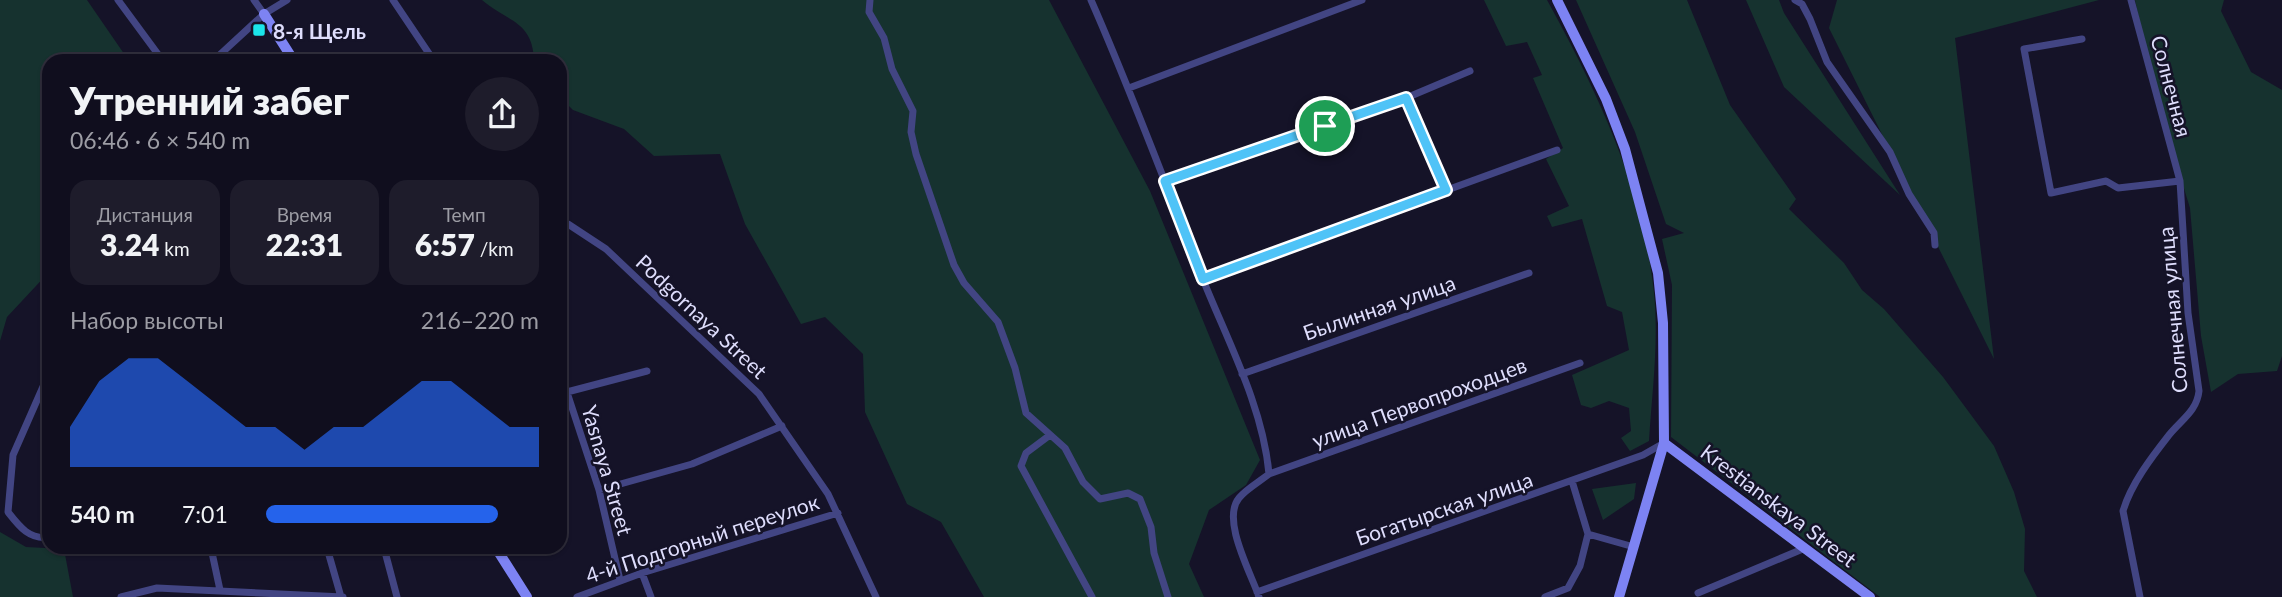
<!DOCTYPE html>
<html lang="ru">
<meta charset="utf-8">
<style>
body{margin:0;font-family:Lato,sans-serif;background:#1e1c2b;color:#f1f3f6;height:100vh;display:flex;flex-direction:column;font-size:26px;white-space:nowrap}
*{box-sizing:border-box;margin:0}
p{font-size:23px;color:#9c9ca4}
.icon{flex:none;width:38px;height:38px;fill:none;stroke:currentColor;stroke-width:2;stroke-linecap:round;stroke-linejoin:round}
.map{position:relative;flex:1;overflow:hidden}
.panel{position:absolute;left:42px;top:54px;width:525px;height:500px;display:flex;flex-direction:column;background:#100e1e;border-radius:21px;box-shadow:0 2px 5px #0004,0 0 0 2px #302e3c}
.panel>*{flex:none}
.pin{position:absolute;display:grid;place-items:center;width:60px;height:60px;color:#fff;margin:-30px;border:4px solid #fff;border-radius:50%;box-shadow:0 2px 7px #0007}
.round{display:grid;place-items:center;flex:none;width:74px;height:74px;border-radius:37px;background:#1e1c2b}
.headline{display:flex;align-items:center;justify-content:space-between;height:119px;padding:0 28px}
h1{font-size:38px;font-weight:800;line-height:52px}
.figures{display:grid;grid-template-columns:repeat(3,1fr);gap:10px;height:119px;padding:7px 28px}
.figures div{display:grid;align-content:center;border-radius:18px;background:#1e1c2b;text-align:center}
.figures b{font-size:30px;font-weight:800}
.figures small{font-size:19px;font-weight:400}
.figures p{font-size:19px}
.chart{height:196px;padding:14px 28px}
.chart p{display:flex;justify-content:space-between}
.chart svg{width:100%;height:126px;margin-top:7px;fill:#2563eb;opacity:.7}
ul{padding:0 28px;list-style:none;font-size:23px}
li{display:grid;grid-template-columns:112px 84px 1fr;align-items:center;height:52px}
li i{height:18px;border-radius:9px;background:#2563eb}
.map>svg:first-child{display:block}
.green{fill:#16322f}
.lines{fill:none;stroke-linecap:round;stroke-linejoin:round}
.street{stroke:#424583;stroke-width:7}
.secondary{stroke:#7d83f3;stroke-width:10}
.route-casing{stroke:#fff;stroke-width:14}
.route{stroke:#4fc3f7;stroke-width:9}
.poi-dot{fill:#1be5ea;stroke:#151328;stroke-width:2.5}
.labels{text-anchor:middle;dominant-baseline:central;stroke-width:5;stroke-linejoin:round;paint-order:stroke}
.poi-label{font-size:21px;font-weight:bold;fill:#deddfc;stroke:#151328;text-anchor:start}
.street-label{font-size:21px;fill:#deddfc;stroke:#151328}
</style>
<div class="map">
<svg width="2282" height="597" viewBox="0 0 2282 597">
<rect width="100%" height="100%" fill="#151328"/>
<path class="green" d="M0,0H87L129,61H49V272L7,317L0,341Z
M482,0H1049L1150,191L1260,460L1246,485L1209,510L1189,564L1204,597H984L941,522L907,504L865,412L863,354L825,317L801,324L745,224L720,154L654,156L624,129L573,110L560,97V61H534C533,21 508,22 482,0Z
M1484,0H1547C1597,91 1643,187 1654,293C1659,342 1652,392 1649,441L1630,451L1621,438L1631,431L1629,408L1609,401L1591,408L1581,405L1572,375L1629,350L1622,312L1607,306L1582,219L1552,227L1547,216L1569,206L1546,159L1563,148L1533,78L1542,75L1527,42L1506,46Z
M1576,0H1687L1730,105L1796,199L1789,209L1844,263L1862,290L1884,309L1943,377L1994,446L2014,492L2025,529L2024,571L2037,597H1880L1671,437L1672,285L1662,239L1684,233L1666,224L1635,132Z
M1746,0H1779L1784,13L1900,195L1784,87Z
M1837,0H2099L1955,38L1994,359L1829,28Z
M2135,0H2224L2221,11L2251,72L2282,90V356L2277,371L2238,374L2211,392L2201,336L2190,208L2158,104Z
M1636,483L1634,499L1603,520L1592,489Z
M0,532L26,547L64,549L73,597H0Z"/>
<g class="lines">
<path class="street" d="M118,0L163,61
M254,0L264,14
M393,0L434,61
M870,0L869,12L884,38L892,69L913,111L911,132L916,154L954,265L964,283L998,322L1015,368L1026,413L1065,448L1083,482L1100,499L1128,493L1140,499L1151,527L1154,553L1168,597
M1091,0C1131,91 1166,185 1202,277C1227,340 1263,406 1269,474C1259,482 1246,489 1239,498C1221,520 1251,573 1259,597
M1795,0L1802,4L1810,19L1827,62L1890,152L1909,194L1934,233L1935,245
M2131,0L2180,181L2188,313L2199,391C2197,411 2181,420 2169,435C2151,458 2131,484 2123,511L2140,597
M2082,39L2024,49L2051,193L2106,181L2118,188L2180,181
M213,61L264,14L287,0
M1129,88L1362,0
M1406,98L1446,190
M1165,181L1406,98L1470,71
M560,223L568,224L606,249L759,394L828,494L876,597
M1203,279L1557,150
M560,371L599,490L620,580
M49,373L13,455L8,512C19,526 29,540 49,537
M1242,374L1529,273
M567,392L647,371
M1050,435L1026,453L1021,466L1092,597
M1269,474L1580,363
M1572,481L1588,534
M599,490L692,464L782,426
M1588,534L1634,547
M211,548L220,590
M327,548L341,597
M384,548L397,597
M642,573L651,597
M1257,592L1643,455L1664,443
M1698,593L1805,548
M121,597L157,588L343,597
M577,597L642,573L838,513
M1545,597L1568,588L1580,566L1588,534"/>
<path class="secondary" d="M1557,0L1606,99L1625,149L1658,273L1663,323L1664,443L1619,597
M264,14L294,61
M1664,443L1870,597
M496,548L527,597"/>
</g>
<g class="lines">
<defs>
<path id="route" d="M1406,98L1446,190L1203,279L1165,181Z"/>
</defs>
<use href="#route" class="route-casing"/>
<use href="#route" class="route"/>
</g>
<rect class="poi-dot" x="252" y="23" width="14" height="14" rx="3.5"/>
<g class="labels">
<g class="poi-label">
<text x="273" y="30">8-я Щель</text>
</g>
<g class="street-label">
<text transform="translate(2172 86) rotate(75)">Солнечная</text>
<text transform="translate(1379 307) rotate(-19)">Былинная улица</text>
<text transform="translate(2172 310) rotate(-95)">Солнечная улица</text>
<text transform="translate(702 316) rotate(43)">Podgornaya Street</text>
<text transform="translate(1419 402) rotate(-20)">улица Первопроходцев</text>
<text transform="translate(608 470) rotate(74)">Yasnaya Street</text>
<text transform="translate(1779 505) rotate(37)">Krestianskaya Street</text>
<text transform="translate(1444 508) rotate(-19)">Богатырская улица</text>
<text transform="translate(702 538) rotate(-18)">4-й Подгорный переулок</text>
</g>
</g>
</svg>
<div class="pin" style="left:1325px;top:126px;background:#1e9e55"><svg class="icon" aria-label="arrive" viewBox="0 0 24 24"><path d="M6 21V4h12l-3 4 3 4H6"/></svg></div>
<section class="panel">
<div class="headline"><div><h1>Утренний забег</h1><p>06:46 · 6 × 540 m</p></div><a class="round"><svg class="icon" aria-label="share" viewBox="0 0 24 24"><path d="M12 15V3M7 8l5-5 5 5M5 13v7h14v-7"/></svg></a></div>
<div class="figures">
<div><p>Дистанция</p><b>3.24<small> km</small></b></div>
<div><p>Время</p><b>22:31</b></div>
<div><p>Темп</p><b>6:57<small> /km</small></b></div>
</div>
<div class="chart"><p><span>Набор высоты</span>216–220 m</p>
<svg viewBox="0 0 160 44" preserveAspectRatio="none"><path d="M0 44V30L10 14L20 6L30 6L40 14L50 22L60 30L70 30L80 38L90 30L100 30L110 22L120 14L130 14L140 22L150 30L160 30V44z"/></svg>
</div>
<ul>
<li><b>540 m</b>7:01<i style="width:85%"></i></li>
</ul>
</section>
</div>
